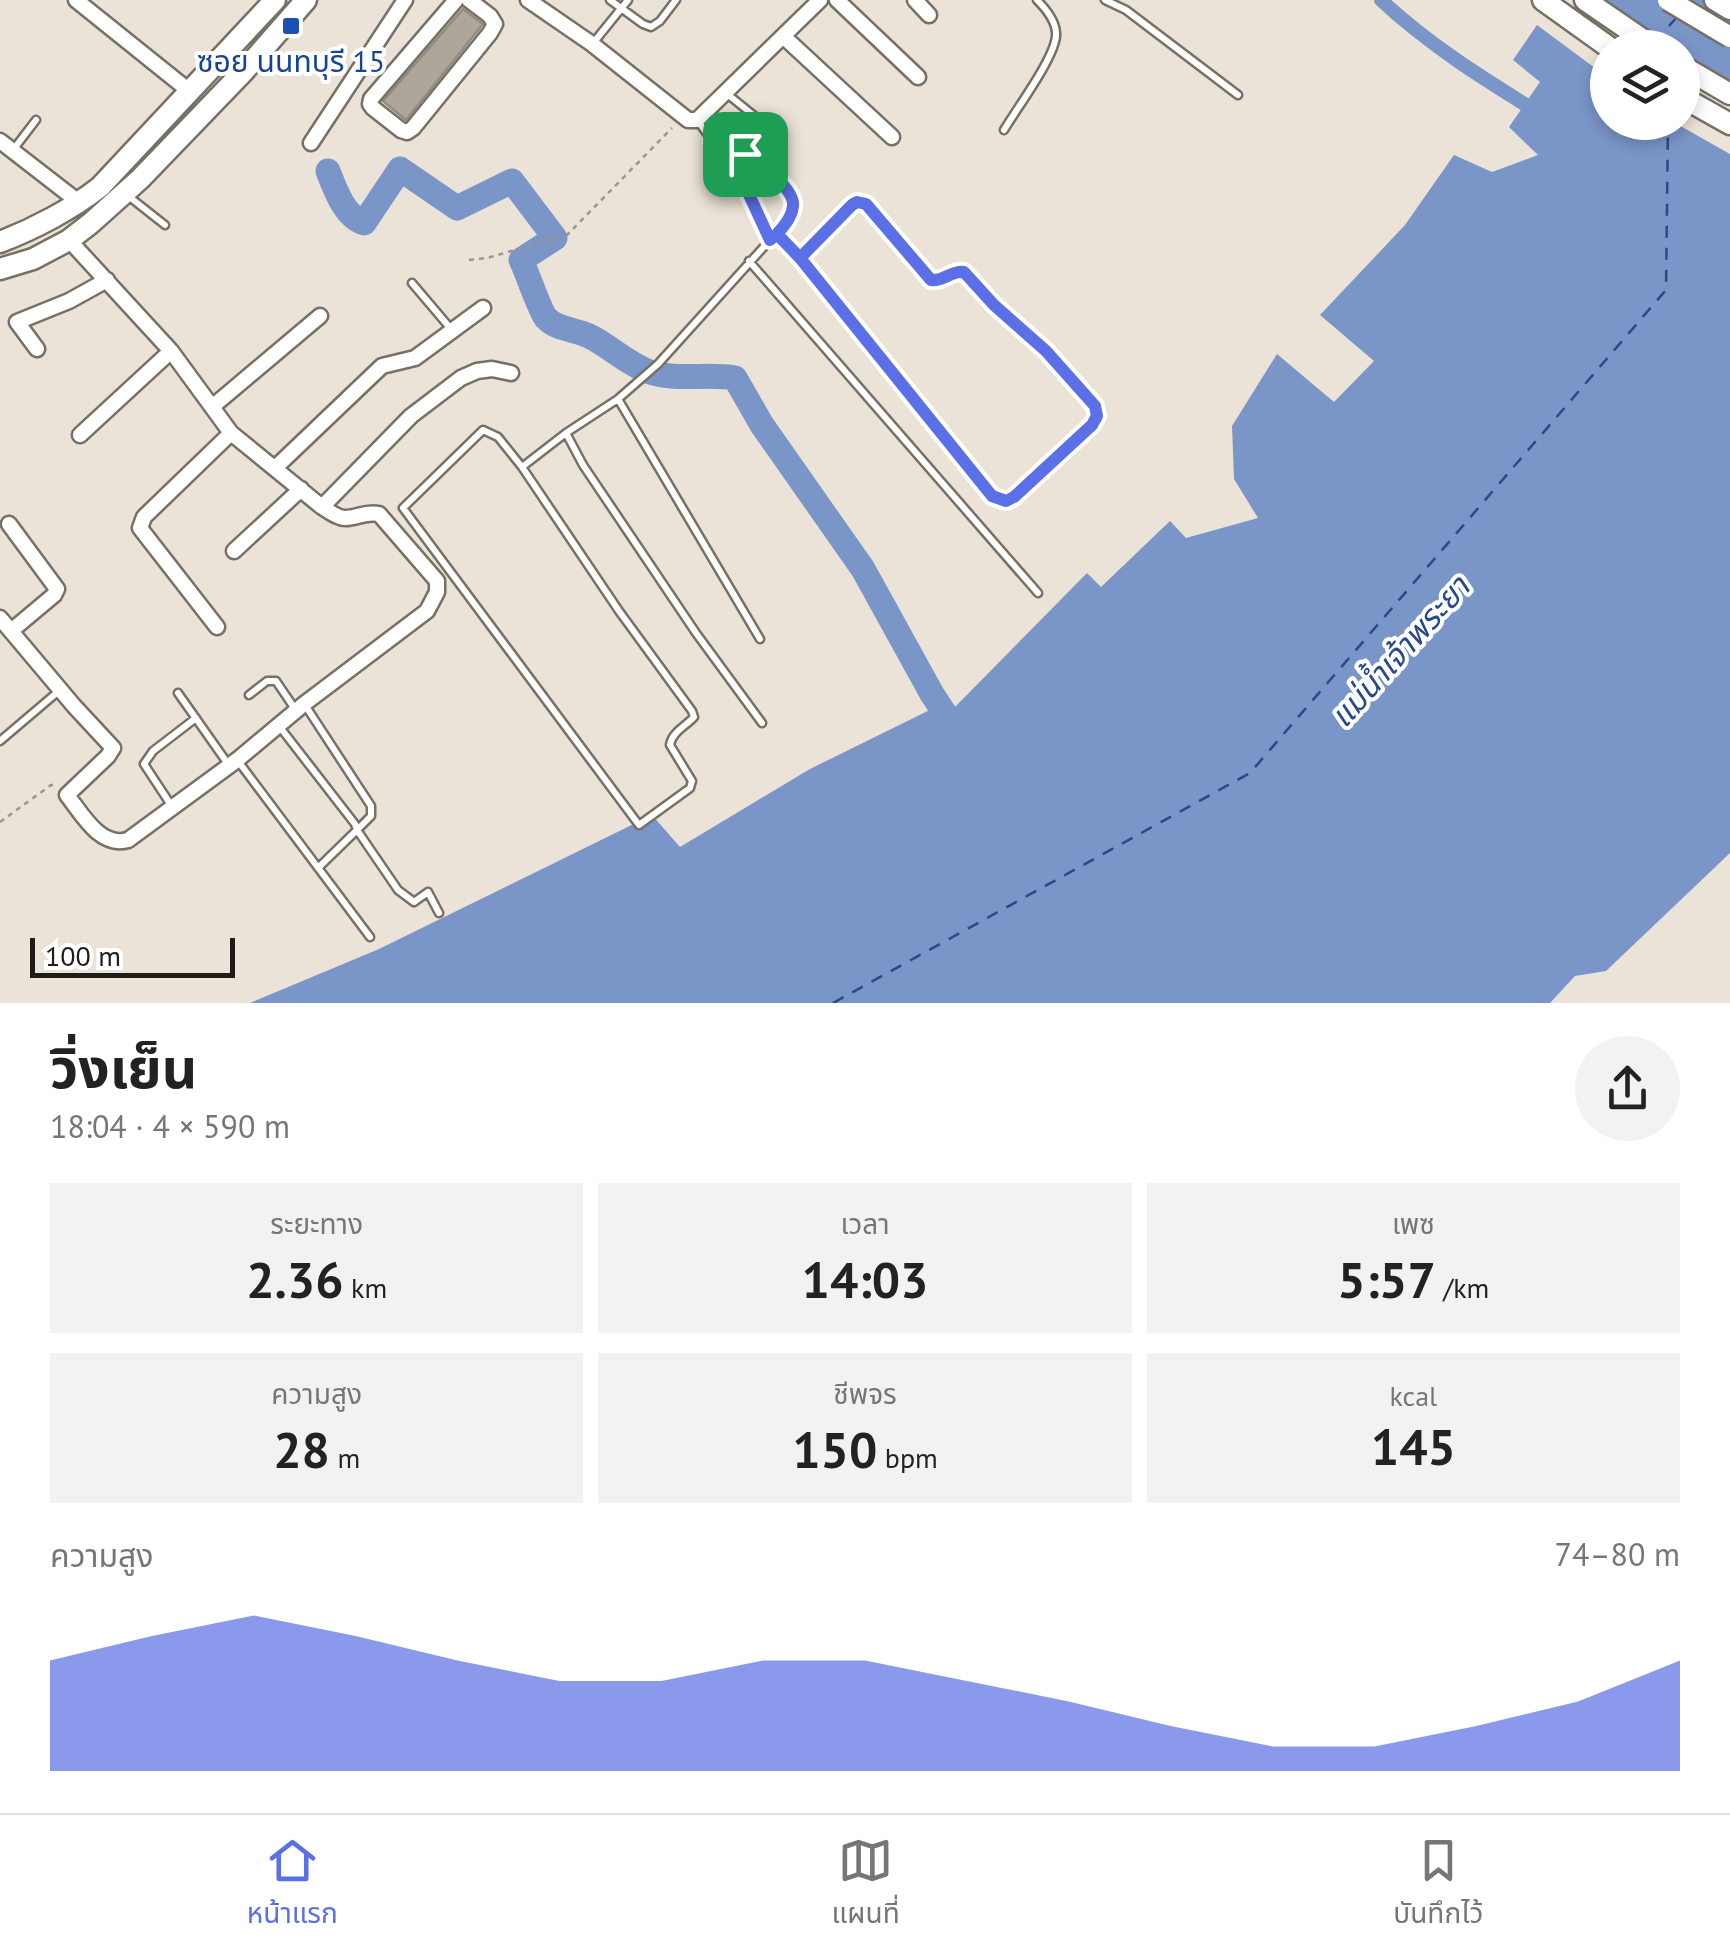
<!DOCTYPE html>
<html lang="th">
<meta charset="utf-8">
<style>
body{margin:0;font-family:"PT Sans","Noto Sans Thai",sans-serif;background:#f2f2f2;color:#222;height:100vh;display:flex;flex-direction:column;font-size:38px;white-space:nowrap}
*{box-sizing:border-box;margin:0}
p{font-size:32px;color:#767676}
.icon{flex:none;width:55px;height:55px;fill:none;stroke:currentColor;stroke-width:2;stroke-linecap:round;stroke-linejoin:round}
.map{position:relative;height:1003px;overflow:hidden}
.drawer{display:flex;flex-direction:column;background:#fff;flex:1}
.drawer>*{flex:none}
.tools{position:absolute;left:1590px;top:30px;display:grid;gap:20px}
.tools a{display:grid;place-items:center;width:110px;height:110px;border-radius:50%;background:#fff;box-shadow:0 5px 15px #0003;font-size:50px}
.scale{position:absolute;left:30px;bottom:25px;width:205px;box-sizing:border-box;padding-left:10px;border:5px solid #201d19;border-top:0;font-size:28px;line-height:35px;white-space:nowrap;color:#201d19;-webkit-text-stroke:8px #fff;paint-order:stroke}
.pin{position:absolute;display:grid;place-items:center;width:85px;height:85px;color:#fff;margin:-42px;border-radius:20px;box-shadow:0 5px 15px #0006}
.round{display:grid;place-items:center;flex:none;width:105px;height:105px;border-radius:52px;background:#f2f2f2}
.overview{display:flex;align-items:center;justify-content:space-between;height:170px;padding:0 50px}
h1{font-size:55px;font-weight:700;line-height:75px}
.figures{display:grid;grid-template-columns:repeat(3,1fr);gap:15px;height:170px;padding:10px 50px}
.figures div{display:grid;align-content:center;border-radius:0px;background:#f2f2f2;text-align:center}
.figures b{font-size:50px;font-weight:700}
.figures small{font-size:28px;font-weight:400}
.figures p{font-size:28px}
.chart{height:280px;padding:20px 50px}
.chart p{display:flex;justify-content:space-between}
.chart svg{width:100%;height:180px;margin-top:10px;fill:#5b6fe6;opacity:.7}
.tab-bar{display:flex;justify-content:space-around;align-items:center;height:140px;border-top:2px solid #e0e0e0;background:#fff;font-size:28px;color:#767676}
.tab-bar a{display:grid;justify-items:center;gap:5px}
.tab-bar .selected{color:#5b6fe6}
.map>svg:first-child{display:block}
.water{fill:#7a95c8;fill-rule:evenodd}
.pier{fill:#ebe3d7}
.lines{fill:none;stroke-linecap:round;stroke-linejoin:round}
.canal{stroke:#7a95c8;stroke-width:14}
.river{stroke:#7a95c8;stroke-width:25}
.ferry{stroke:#2a4988;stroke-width:2.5;stroke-dasharray:12 10;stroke-linecap:butt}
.building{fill:#aea69a;stroke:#928b80;stroke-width:2.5}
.service-casing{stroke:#777065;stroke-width:11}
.minor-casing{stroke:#777065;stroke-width:19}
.secondary-casing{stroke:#777065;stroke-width:25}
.primary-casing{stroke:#777065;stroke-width:25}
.path{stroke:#9c968d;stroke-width:2.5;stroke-dasharray:5 5;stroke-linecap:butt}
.service{stroke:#fff;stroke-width:6}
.minor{stroke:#fff;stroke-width:14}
.secondary{stroke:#fff;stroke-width:20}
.primary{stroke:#fff;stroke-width:20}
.secondary-bridge-casing{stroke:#777065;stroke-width:25;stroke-linecap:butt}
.secondary-bridge{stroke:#fff;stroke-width:20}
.route-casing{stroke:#fff;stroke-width:20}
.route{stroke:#5b6fe6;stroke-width:12}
.transit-dot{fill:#1a4fb4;stroke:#fff;stroke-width:4}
.labels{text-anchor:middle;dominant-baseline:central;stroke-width:8;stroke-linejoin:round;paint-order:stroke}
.transit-label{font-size:30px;fill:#164399;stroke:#fff}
.water-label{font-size:32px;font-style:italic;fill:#2a4988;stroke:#fff}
</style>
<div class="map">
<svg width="1730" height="1003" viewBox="0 0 1730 1003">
<rect width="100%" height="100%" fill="#ebe3d7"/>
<path class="water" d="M1554,0H1730V853L1606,971L1575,976L1550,1003H250L379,949L652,815L680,847L810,769L950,700L954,708L1087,573L1101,587L1170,521L1186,538L1258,518L1234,479L1232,426L1277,354L1334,402L1374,361L1320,315L1405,225L1454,155L1492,172L1538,155L1509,127L1540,82L1513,60ZM1608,48H1682V122H1608Z"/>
<path class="pier" d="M1548,0H1603L1675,47L1608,48L1607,77L1533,22Z
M1683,52L1730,83V154L1675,123L1682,122Z"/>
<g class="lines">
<path class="canal" d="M1381,0C1429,45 1484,79 1539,113"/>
<path class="river" d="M328,171C335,189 344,216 364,223L400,169L457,208L512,181L555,238L521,260C528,274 539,309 546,318C557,330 575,329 589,336C610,346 627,364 650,372C677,381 707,373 735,378L762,425L863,569L932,694L957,732"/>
<path class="ferry" d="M1669,48V26L1677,17
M833,1003L1250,773L1666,290L1668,122"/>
</g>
<path class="building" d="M463,9L483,24L406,120L383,101Z"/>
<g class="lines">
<defs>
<path id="service" d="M610,0L643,24L651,27L660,21L676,0
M1105,0L1126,10L1238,95
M594,42L628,0
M726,93L768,127
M698,121L745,187L770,240L658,364L618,399L566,433L583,465L696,633L762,723
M1004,130C1017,108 1054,59 1056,36C1057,23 1046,9 1037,0
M714,142C724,146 736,148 745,154C759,162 795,190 793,207C792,220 779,232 770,240
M13,150L36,120
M127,195L165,225
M777,234L800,258L852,205L857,202L866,204L931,280L936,281L959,271L969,275L994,305L1046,351L1095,406L1097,411L1096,420L1013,497C1005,502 1001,501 993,496L800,258
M749,261L1038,593
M412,283L451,329
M618,399L760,639
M522,467L498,437L483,430L403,508L639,825L690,788L692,781L670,745C672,732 686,726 694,717L692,711L619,611L522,467L566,433
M178,693L228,764
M249,695L267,681H276L295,709
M305,705L371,806V816L357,830L398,890L414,902L428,892L439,913
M279,726L355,824L357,830L318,868
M0,741L60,690
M238,761L370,937
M171,805L144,764L153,751L196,718"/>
<path id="minor" d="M76,0L188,90
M456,0L371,99L370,104L373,108L401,130L407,132L413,128L490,33L495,24L490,16L469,0
M528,0L592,44L688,120H697L820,0
M837,0L918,77
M915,0L929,15
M783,36L892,137
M0,141L80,203
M311,143L405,0
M37,349L17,322L69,301L107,280
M212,407L320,316
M80,435L171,351
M275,468L382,366L415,358L483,308
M322,507L411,416L461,378L477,371L492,369L511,373
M9,524L57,589L54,595L11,631
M234,551L301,489
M0,618L74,706L113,748L108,756L67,795C82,814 100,848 128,840L237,760L304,704L427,611L437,592V581L379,514C365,511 358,518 345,518C337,518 329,511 322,507L231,433L171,351L69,240
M217,627L140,528L144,517L231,433"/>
<path id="secondary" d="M1715,0L1730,9
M0,242C34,229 72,209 100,187L275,0
M0,269L33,259L69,240L91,223L140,179L244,71L306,0"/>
<path id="primary" d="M1543,0L1610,48
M1585,0L1655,48
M1682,66L1730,94
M1682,97L1730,124"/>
</defs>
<use href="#service" class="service-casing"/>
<use href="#minor" class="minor-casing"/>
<use href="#secondary" class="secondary-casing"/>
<use href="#primary" class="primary-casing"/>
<path class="path" d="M469,260L487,258L567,235L672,128
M0,822L51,785H55"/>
<use href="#service" class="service"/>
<use href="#minor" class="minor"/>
<use href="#secondary" class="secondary"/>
<use href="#primary" class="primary"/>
<defs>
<path id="secondary-bridge" d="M1668,0L1730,37"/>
</defs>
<use href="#secondary-bridge" class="secondary-bridge-casing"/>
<use href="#secondary-bridge" class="secondary-bridge"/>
</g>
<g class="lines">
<defs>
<path id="route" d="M745,154C759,164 795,188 793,206C792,217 784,226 777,234L800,258L852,205L857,202L866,204L931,280C943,282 952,270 964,272L994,305L1046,351L1095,406L1097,416L1092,425L1014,497L1006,501L992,496L800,258L777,234L770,240L745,186L712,141L745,154"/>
</defs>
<use href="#route" class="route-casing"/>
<use href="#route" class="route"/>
</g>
<rect class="transit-dot" x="281" y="16" width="20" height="20" rx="5"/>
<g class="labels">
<g class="transit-label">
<text x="291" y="60">ซอย นนทบุรี 15</text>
</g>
<g class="water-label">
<text transform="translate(1399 651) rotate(-48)">แม่น้ำเจ้าพระยา</text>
</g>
</g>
</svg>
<div class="tools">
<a><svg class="icon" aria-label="layers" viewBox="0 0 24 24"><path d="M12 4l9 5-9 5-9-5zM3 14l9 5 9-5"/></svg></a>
</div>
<div class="scale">100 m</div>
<div class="pin" style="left:745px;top:154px;background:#1e9e55"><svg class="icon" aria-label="arrive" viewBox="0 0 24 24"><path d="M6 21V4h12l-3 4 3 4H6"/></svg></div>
</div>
<section class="drawer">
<div class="overview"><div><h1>วิ่งเย็น</h1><p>18:04 · 4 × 590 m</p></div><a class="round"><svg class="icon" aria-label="share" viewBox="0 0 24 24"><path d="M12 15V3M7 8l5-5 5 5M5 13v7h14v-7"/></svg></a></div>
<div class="figures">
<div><p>ระยะทาง</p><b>2.36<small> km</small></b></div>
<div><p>เวลา</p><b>14:03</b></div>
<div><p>เพซ</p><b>5:57<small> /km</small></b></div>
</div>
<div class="figures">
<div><p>ความสูง</p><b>28<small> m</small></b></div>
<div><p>ชีพจร</p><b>150<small> bpm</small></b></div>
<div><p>kcal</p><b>145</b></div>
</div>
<div class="chart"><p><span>ความสูง</span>74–80 m</p>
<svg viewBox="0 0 160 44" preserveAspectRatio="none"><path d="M0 44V17L10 11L20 6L30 11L40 17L50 22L60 22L70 17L80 17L90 22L100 27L110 33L120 38L130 38L140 33L150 27L160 17V44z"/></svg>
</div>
</section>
<nav class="tab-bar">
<a class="selected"><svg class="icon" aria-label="home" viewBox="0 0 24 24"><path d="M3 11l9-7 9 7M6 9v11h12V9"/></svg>หน้าแรก</a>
<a><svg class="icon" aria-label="map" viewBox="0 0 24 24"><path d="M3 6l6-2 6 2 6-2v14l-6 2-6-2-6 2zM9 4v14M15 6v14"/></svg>แผนที่</a>
<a><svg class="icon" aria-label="saved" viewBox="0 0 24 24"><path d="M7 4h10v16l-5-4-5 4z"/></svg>บันทึกไว้</a>
</nav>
